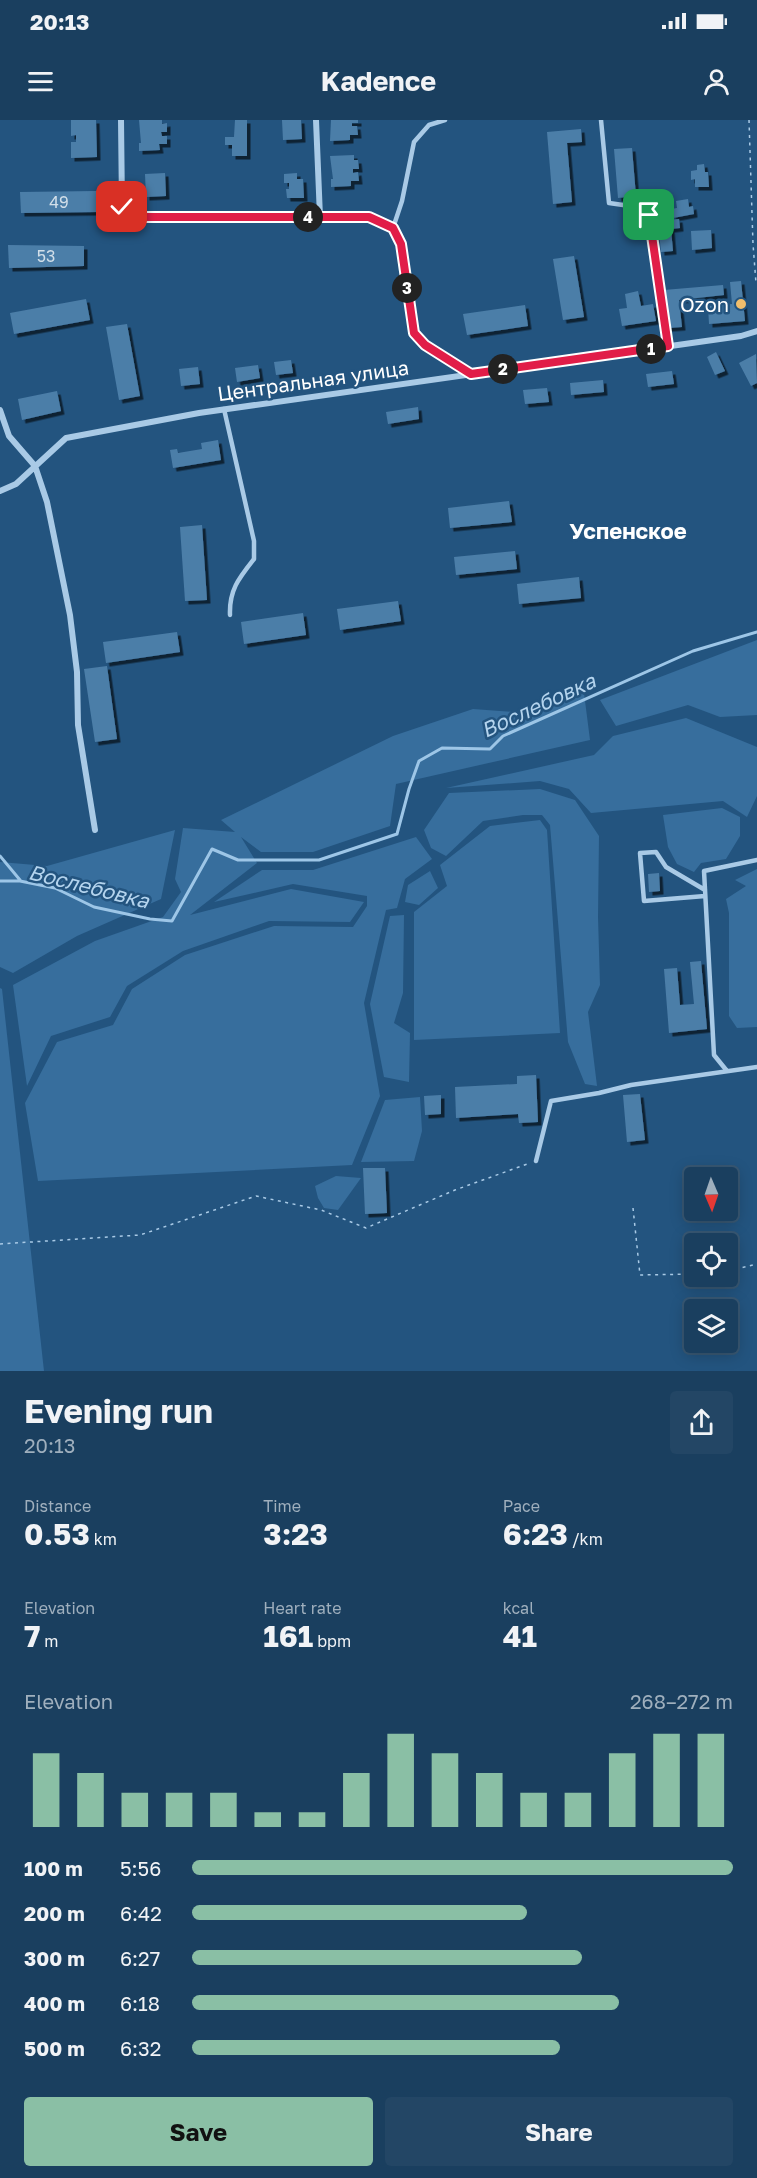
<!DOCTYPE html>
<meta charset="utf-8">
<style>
body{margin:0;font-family:"Golos Text",sans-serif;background:#234665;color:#f1f3f6;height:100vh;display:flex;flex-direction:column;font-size:22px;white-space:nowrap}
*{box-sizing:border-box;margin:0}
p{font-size:20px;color:#9fafbd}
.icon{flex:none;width:33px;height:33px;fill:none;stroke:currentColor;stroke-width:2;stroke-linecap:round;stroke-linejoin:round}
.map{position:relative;height:1251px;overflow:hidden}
.sheet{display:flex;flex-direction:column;background:#1a3f5f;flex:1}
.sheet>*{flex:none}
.needle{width:39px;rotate:178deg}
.buttons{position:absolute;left:684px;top:1047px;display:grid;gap:12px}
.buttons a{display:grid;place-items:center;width:54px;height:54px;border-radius:6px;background:#1a3f5f;box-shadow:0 3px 15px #0003,0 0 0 2px #385874;font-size:30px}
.pin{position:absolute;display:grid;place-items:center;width:51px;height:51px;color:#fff;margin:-26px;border-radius:12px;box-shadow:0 3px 9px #0006}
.km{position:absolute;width:30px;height:30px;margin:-15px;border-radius:50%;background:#222;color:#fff;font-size:16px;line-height:30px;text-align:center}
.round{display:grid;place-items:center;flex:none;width:63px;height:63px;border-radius:6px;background:#234665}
.head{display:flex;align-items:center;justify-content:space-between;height:102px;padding:0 24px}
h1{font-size:33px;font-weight:700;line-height:45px}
.figures{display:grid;grid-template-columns:repeat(3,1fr);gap:9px;height:102px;padding:6px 24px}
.figures div{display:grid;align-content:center}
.figures b{font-size:30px;font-weight:700}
.figures small{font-size:16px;font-weight:400}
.figures p{font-size:16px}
.chart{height:168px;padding:12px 24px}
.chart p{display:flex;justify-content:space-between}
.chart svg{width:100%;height:108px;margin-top:6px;stroke:#8abfa5;stroke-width:6}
.primary-button{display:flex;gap:12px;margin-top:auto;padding:12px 24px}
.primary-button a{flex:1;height:69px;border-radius:6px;background:#8abfa5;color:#111;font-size:24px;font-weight:700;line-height:69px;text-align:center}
.primary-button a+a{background:#234665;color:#f1f3f6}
ul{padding:0 24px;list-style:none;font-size:20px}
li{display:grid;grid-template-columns:96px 72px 1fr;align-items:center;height:45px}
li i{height:15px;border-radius:8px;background:#8abfa5}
.status{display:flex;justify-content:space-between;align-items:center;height:42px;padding:0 30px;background:#1a3f5f;direction:ltr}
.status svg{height:16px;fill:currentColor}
header{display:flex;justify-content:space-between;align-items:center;height:78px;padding:0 24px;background:#1a3f5f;font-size:27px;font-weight:700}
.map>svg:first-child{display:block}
.green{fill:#376e9d}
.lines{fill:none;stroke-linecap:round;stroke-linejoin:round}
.stream{stroke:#9dc6e7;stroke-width:3}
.building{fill:#4c7ea8;filter:url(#shadow)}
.path{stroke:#a9cae6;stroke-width:1.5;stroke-dasharray:3 4.5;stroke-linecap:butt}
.service{stroke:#a9cae6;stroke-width:4.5}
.minor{stroke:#a9cae6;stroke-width:6}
.route-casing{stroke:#fff;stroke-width:12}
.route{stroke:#e11d48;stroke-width:8}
.poi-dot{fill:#f1be6c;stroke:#23547f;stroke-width:2}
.labels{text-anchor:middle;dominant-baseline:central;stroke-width:5;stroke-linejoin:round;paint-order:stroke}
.number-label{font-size:16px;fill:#d2dfe9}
.poi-label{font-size:20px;fill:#fff;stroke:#23547f;text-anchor:end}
.street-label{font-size:20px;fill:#fff;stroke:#23547f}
.water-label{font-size:21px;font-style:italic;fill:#b4d4ee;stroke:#23547f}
.quarter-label{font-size:22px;font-weight:bold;fill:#fff;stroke:#23547f}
</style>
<div class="status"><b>20:13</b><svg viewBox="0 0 49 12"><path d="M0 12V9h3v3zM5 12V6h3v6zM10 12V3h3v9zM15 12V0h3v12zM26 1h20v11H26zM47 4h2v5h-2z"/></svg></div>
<header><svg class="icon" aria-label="menu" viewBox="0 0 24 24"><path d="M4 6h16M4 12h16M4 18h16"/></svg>Kadence<svg class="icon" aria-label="person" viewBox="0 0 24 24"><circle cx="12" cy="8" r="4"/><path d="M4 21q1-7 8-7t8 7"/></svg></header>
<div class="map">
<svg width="757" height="1251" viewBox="0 0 757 1251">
<defs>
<filter id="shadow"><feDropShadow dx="3.5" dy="3.5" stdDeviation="0" flood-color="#0009"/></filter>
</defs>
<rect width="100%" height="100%" fill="#23547f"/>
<path class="green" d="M757,520V595L720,597L688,585L616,606L600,580Z
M584,573L590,620L396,664L390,706L313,732H261L241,717L257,743L190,795L291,769L364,782L350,802L269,801L183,831L127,866L110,897L51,916L27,966L13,865L95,821L163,797L181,772L175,759L183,708L235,712L221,700L393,616L473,589L514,592Z
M686,598L757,627V676L747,697L723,681L591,693L569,669L540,661L446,668L594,635L613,616Z
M540,669L575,680L599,716L598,797L600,865L588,892L597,966L585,964L568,922L550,705L542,695H523L483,701L446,736L431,728L424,710L449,673Z
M722,688L740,697V716L726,739L701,743L694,752L677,744L668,727L663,695Z
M540,700L547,710L560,913L414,920V792L447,766L440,745L490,706Z
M175,710L161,779L77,816L13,853L0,847V742L47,746Z
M416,717L432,739L405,759L397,788L386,790L364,883L380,976L352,1045L38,1061L25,983L57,922L113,905L132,869L185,835L274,806L353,807L367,786V776L293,764L214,782L262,750H313Z
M757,749V907L737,908L729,896V793L726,779L746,766L735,760Z
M430,751L438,768L419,785L405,782L408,765Z
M404,795L403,873L394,903L410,913L409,962L384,957L370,884L390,796Z
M0,868L2,869L44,1251H0Z
M420,977L422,1011L414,1041L361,1042L385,980Z
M336,1056L361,1058L338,1090L324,1088L318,1078L315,1066Z"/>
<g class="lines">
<path class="stream" d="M0,736L20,760
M0,761H20L55,768L94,787L150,799L172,801L212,729L238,740H319L397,714L409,669L419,641L442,628L490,629L503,616L693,531L757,512"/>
</g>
<path class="building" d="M71,0H96L97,37L71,38V22H76V15L71,16Z
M139,0H162V4L167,3V12H161L162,16H167V24H159L160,30L139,31V23H141Z
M235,0H247V36H232V25H225V17H234Z
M282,0H301L302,19L283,20Z
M331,0H358V3H352V6H357L358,15H350V20L330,21Z
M581,9L582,22L567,23L572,82L553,84L547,12Z
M632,28L636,76L618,78L614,29Z
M354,35V40H358L359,49H353V53L358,52L359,61H351V66L331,67V59H333L330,36Z
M704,44L705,52H708L709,67H695V59L691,60V51L697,50V45Z
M165,53L166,76L146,77L145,54Z
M297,53V59H303L304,78H287L286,69H289V63H284V54Z
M97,71L98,92L21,93L20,72Z
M688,79L689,87L693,86L694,94L673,98L671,89L677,88L676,81Z
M679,99L680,108L671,109L673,131L661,132L658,101Z
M711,110L712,128L692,130L691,111Z
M8,125L84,126V146L9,148Z
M574,136L584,197L563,200L553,139Z
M741,161L745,201L709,204L708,186L732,184L730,162Z
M723,165L724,175L679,180L682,207L668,208L664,170Z
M638,171L641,186L653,184L656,201L622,206L619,189L627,188L625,174Z
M86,179L90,200L14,214L10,193Z
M525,185L528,206L467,215L463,194Z
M127,204L140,276L119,280L106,207Z
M716,232L725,251L715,255L707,237Z
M756,234L757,263L751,266L739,243Z
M291,240L293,253L276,255L274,242Z
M258,245L260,258L237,262L235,248Z
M198,247L200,264L181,266L179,249Z
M672,251L674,264L648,267L646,254Z
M603,260L604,272L571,275L570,263Z
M547,268L549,282L525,284L523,270Z
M57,271L61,291L22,300L18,279Z
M418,287L419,299L388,304L386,292Z
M218,320L221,340L173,348L170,330L177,329L178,333L202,329L201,323Z
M509,381L512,402L450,408L448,388Z
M202,405L207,480L185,481L180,407Z
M515,431L517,449L456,455L454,437Z
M579,457L581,478L519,484L517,464Z
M398,481L401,501L340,510L337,489Z
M303,493L306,515L244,524L241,502Z
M177,512L180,532L106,543L103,522Z
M107,546L117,619L95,622L84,549Z
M659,753L660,771L649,772L648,754Z
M701,841L707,909L669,913L664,849L677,848L680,885L694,884L690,842Z
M536,955L538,1002L519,1003L518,994L456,998L455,967L517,964V956Z
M640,974L645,1020L627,1022L623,975Z
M441,975V994L425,995L424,976Z
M363,1048H385L387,1093L365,1094Z"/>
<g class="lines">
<path class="path" d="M749,0L753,124L756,163
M633,1088L640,1155L694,1154
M0,1124L140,1115L256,1076L321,1090L366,1108L455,1070L530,1043
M728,1151L757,1144"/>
<path class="service" d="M601,0L609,83L637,87L649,95L668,226
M393,108L402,81L414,22L429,5L445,0
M224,289L254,421V439C239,458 229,470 230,495
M705,770L666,747L656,732L640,733L644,781L705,776
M727,951L714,935L704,751L757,740
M536,1041L551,981L599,973L631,965L757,947"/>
<path class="minor" d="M121,0L122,87L128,97H369L393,108L401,124L414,213L425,225L471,254
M316,0L320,97
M0,290L9,316L35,346L47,382L70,495L77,552L78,605L95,710
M0,371L16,364L66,318L199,293L741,216L757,211"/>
</g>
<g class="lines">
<defs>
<path id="route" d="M122,87L129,97H369L393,108L401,124L414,213L425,225L471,254L668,226L649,95"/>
</defs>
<use href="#route" class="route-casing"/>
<use href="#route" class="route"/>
</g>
<circle class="poi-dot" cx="741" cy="184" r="6"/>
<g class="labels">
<g class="number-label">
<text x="59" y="82">49</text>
<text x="46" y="136">53</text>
</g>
<g class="poi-label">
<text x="729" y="184">Ozon</text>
</g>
<g class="street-label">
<text transform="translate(313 260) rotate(-8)">Центральная улица</text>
</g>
<g class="water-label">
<text transform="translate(538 585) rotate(-25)">Вослебовка</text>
<text transform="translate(89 766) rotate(14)">Вослебовка</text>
</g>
<g class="quarter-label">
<text x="628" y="410">Успенское</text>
</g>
</g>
</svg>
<div class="buttons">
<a><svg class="needle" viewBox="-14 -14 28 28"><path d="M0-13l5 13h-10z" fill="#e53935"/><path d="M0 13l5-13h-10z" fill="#9fafbd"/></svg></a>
<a><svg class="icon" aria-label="locate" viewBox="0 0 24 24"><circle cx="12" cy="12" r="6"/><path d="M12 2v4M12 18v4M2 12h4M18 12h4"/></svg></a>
<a><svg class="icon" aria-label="layers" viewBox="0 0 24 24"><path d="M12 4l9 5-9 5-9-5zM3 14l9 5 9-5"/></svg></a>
</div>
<div class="pin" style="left:649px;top:95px;background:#1e9e55"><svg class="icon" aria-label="arrive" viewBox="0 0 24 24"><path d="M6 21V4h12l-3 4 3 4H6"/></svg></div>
<div class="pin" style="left:122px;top:87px;background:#d93025"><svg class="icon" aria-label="check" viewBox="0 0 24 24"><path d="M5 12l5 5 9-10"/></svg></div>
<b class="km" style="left:651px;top:229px">1</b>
<b class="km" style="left:503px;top:249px">2</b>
<b class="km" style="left:407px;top:168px">3</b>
<b class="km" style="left:308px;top:97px">4</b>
</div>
<section class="sheet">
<div class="head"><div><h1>Evening run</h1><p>20:13</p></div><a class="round"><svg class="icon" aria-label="share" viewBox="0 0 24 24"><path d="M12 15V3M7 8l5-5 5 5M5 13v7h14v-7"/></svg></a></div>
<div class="figures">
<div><p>Distance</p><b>0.53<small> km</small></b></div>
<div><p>Time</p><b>3:23</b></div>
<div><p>Pace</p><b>6:23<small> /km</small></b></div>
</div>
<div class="figures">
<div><p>Elevation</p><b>7<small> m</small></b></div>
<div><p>Heart rate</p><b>161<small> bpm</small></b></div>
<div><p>kcal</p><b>41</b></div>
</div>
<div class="chart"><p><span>Elevation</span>268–272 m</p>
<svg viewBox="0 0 160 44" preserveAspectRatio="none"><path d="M5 44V14M15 44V22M25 44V30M35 44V30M45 44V30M55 44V38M65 44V38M75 44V22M85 44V6M95 44V14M105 44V22M115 44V30M125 44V30M135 44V14M145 44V6M155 44V6"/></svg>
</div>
<ul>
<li><b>100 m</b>5:56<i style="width:100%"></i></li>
<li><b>200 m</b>6:42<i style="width:62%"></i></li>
<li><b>300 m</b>6:27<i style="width:72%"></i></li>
<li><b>400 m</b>6:18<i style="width:79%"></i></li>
<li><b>500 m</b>6:32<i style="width:68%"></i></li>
</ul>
<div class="primary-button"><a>Save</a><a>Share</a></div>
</section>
